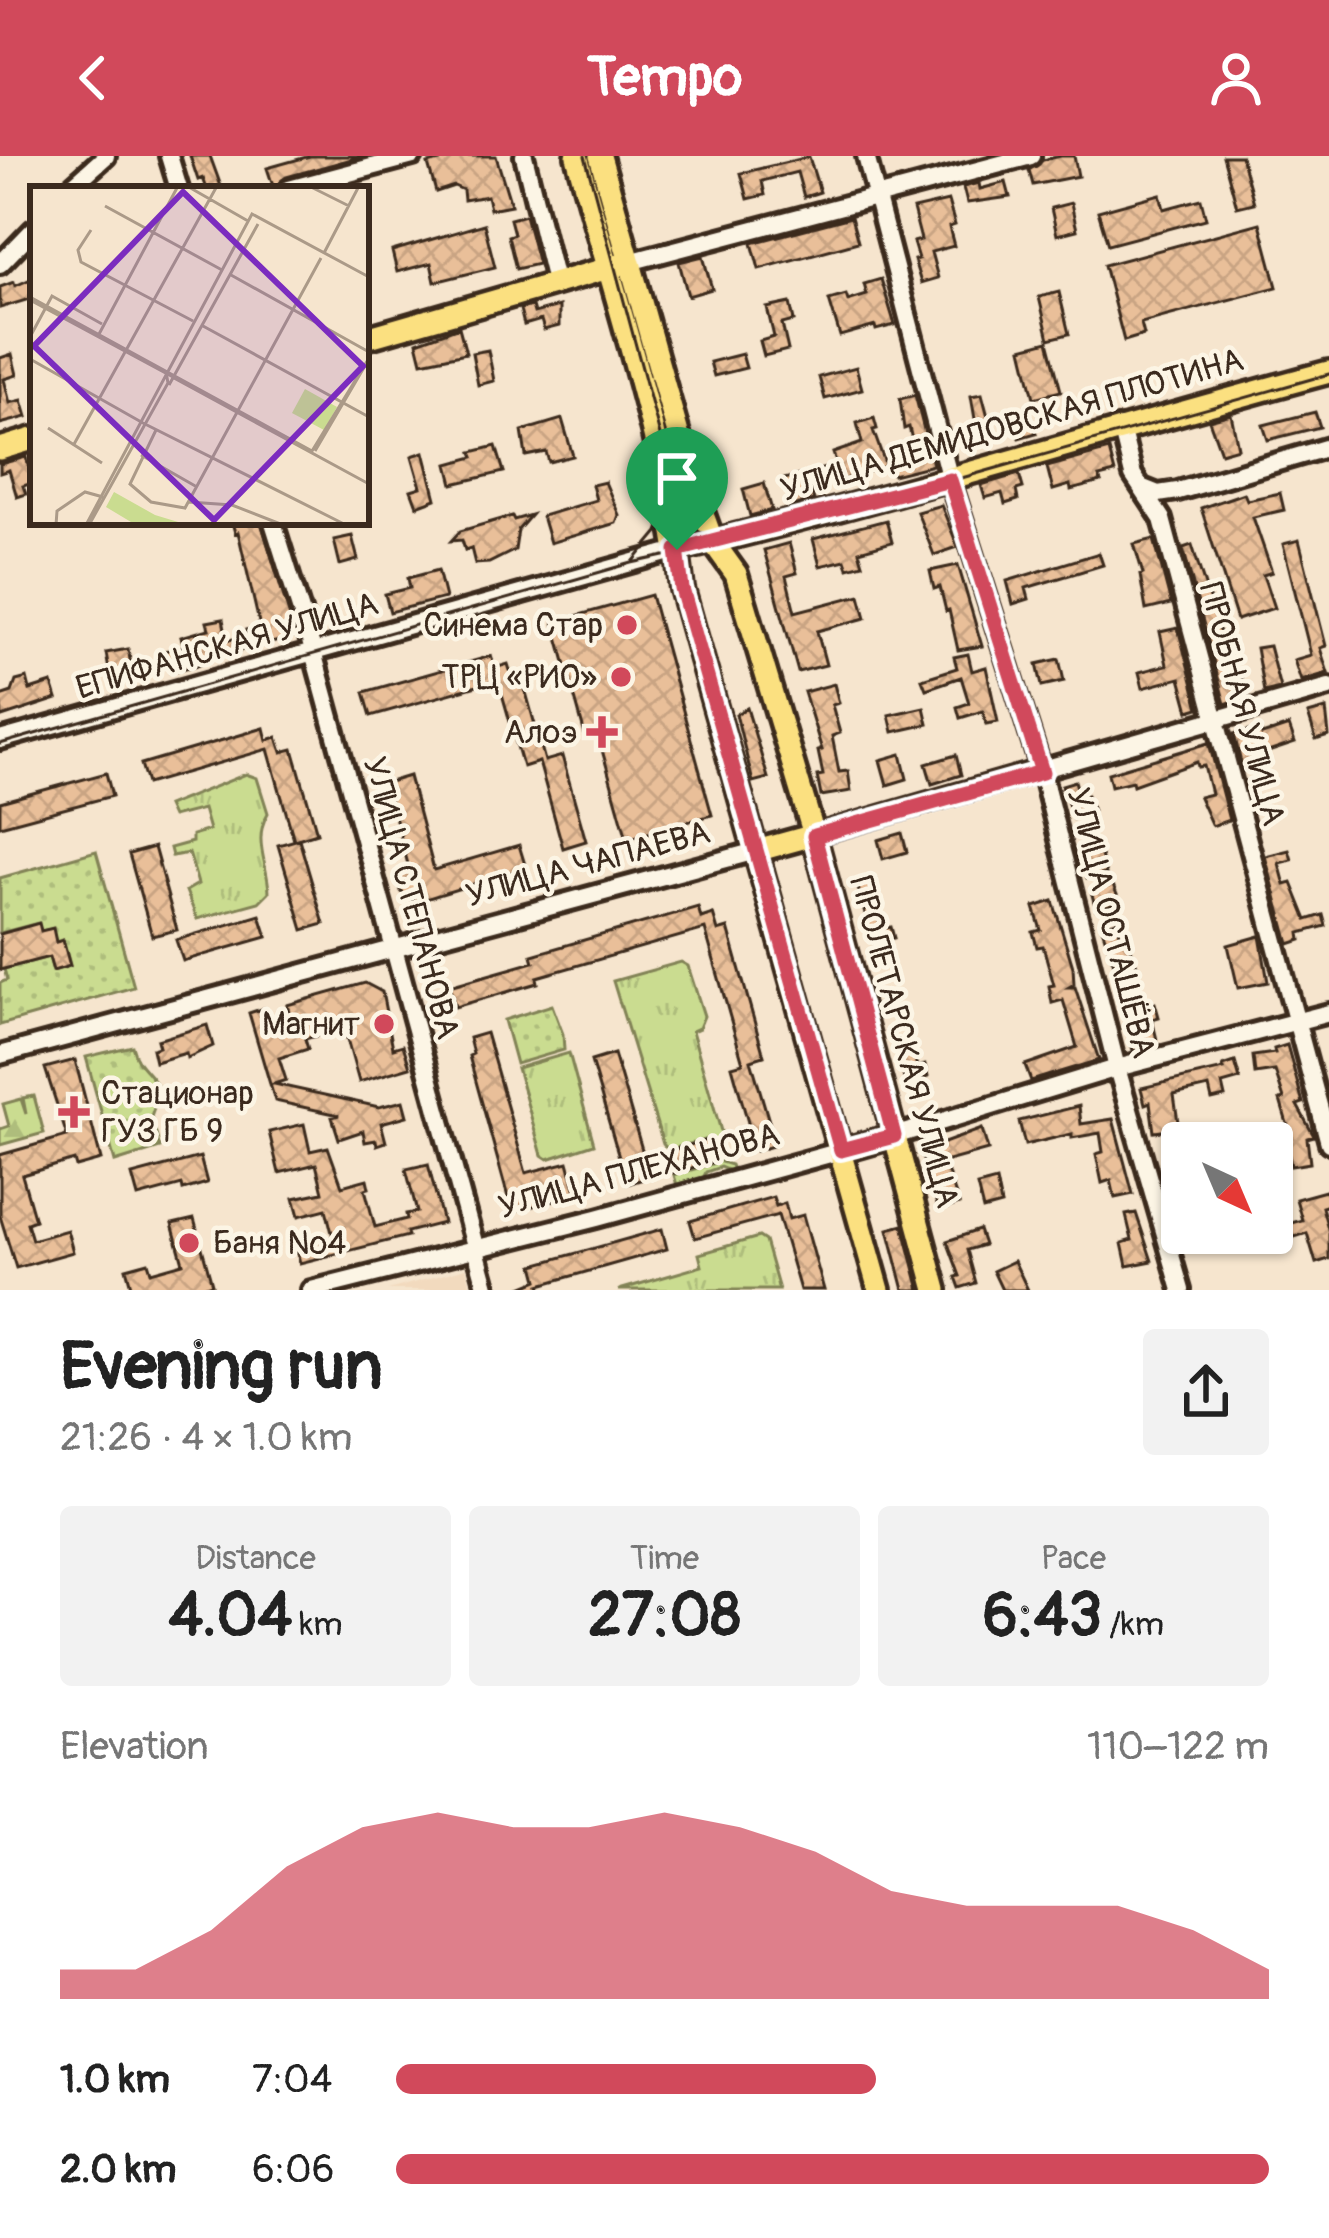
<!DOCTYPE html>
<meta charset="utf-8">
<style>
body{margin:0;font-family:Pangolin,sans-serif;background:#f2f2f2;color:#222;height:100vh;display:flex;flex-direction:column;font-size:45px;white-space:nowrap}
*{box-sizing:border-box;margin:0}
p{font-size:39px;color:#767676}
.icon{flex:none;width:66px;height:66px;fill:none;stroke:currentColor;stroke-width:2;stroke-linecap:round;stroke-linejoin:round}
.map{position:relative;height:1134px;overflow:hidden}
.panel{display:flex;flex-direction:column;background:#fff;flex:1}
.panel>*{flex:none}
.needle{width:78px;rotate:136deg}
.tools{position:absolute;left:1161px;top:966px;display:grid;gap:24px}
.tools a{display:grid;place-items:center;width:132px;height:132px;border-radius:12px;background:#fff;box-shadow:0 3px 9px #0004;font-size:60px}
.pin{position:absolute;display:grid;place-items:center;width:102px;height:102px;color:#fff;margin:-123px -51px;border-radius:50% 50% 50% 0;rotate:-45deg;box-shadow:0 0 12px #0007}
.pin .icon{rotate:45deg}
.round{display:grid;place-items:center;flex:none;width:126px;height:126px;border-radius:12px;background:#f2f2f2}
.overview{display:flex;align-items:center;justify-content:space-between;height:204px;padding:0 60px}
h1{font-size:66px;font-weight:800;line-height:90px}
.stats{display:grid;grid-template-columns:repeat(3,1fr);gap:18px;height:204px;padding:12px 60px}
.stats div{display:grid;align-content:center;border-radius:12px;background:#f2f2f2;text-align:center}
.stats b{font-size:60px;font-weight:800}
.stats small{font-size:33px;font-weight:400}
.stats p{font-size:33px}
.chart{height:336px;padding:24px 60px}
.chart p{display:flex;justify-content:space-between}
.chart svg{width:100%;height:216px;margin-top:12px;fill:#d1495b;opacity:.7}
ul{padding:0 60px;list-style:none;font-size:39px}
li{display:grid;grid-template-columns:192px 144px 1fr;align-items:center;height:90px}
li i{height:30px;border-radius:15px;background:#d1495b}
header{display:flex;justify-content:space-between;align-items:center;height:156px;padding:0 60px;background:#d1495b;color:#fff;font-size:54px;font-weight:800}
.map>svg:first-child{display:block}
.built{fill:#f2dabe}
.grass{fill:url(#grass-tufts);stroke:#828357;stroke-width:3}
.forest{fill:url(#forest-firs);stroke:#828357;stroke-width:3}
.park{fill:url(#park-dots);stroke:#828357;stroke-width:3}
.building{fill:url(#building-cross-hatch);stroke:#3b2a1e;stroke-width:3}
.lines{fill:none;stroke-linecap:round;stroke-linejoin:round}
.minor-casing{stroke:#3b2a1e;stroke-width:26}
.major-casing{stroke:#3b2a1e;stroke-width:30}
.minor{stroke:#fcf5e5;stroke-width:16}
.major{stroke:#fbe080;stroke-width:21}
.tram{stroke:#3b2a1e;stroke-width:3}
.route-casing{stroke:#fff;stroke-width:24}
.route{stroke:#d1495b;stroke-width:15}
.poi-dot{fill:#d1495b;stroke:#fcf5e5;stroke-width:4.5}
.labels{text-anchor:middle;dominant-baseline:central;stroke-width:9;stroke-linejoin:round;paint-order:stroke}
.street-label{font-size:33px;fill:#3b2a1e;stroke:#fcf5e5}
.poi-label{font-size:33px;fill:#3b2a1e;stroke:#fcf5e5;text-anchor:end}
.inset-road{fill:none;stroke:#ab9a88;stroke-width:3}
.view{fill:#7b2cbf;fill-opacity:0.15;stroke:#7b2cbf;stroke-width:6}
.inset-edge{fill:none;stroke:#3b2a1e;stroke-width:6}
</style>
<header><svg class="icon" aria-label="back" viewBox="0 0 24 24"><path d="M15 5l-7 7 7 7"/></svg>Tempo<svg class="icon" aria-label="person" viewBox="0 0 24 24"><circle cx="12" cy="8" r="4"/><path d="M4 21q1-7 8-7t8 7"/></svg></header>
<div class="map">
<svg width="1329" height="1134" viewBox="0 0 1329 1134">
<defs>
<pattern id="grass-tufts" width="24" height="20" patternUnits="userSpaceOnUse" patternTransform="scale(3)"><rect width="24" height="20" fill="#cadc90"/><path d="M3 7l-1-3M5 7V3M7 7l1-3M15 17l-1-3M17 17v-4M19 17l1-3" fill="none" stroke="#aebd7c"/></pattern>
<pattern id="forest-firs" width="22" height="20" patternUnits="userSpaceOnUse" patternTransform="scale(3)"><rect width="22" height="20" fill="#cadc90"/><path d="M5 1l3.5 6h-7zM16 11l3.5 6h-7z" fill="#aebd7c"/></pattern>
<pattern id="park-dots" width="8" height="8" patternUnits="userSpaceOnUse" patternTransform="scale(3)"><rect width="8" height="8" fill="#cadc90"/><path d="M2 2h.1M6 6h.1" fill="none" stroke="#aebd7c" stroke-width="1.8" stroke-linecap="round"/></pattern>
<pattern id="building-cross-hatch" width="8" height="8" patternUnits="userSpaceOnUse" patternTransform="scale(3)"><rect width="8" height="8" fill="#e9bf99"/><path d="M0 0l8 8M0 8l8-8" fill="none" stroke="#c9a483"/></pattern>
</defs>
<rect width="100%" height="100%" fill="#f6e5ce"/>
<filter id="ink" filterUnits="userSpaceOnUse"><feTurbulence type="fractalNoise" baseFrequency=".00833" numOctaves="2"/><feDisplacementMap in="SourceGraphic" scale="24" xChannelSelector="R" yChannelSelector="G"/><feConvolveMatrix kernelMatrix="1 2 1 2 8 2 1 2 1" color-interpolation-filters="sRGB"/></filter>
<g filter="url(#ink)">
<path class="built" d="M466,1112L472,1134H388Z"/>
<path class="grass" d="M246,618L257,622L268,657C252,684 268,707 269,736L259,746L197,763L186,735L198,728L189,697L172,700L170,692L192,686V679L209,674L203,653L172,661L167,650Z
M681,806L688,810L704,860L699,872L692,875L723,982L717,992L721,1006L731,1009L734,1017L720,1011L706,1016L701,1027L678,1033L674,1019L715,1007L708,983L668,994L663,988L613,825Z
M569,897L594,988L548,1003L542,999L517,912Z
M759,1081L765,1085L779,1134H619L702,1110L699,1098Z"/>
<path class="forest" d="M34,940L44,977L0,989V973L9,970L3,948L21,943L26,958L23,942Z"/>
<path class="park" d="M96,695L134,831L0,869V827L7,824L4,813L49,801L53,815L70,809L63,784L56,786L52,773L41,775L38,767L0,777V722Z
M552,849L563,878L564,894L516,908L504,864Z
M132,890C138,914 151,914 160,935L151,961L160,992L115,1006L86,901Z"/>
<path class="building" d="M190,0H210L222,33H207L203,22L198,24Z
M310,0H363L286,21L274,33L267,12Z
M458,0H496L511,49L490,53L487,40L464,44L463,34L454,30L436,36L428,8Z
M1061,0H1074L1078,20L1033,29L1029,14L1043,4Z
M1223,0H1241L1254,47L1237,51Z
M809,1L820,36L804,41L797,16L762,25L765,39L748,43L741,17Z
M1006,26L1010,41L967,47L963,31L979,27L980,33Z
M1160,38L1164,53L1201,43L1206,63L1108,89L1098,55Z
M948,45L955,69L949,71L954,90L931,96L938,122L921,127L914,104L918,103L913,86L921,84L913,53Z
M1071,47L1077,74L1057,79L1051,52Z
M525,59L538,108L516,113L508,80L514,78L510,63Z
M851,61L858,86L759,113L752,87Z
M1260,67L1277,131L1141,167L1144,179L1124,185L1104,109Z
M484,68L495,111L435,126L431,107L397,116L392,95Z
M703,100L712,133L688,140L679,106Z
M33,122V142L0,152V131L14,126L15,130Z
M881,123L895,169L876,174L875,170L840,180L829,144L846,139L848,145L867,139L864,128Z
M1059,136L1069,178L1049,183L1039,141Z
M790,147L794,165L782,168L788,194L764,200L760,185L774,181L767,152Z
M532,150L534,157L559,150V170L544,174L541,164L524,169L520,153Z
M459,171L466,197L422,206L417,186Z
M1048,185L1061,235L1034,242L1022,192Z
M488,194L494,225L478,229L472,197Z
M12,198L17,219L4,223L10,247L22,244L27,261L0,268V202Z
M742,198L746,212L714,220L710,206Z
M856,211L862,233L825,243L819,221Z
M982,238L994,283L979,286L971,240Z
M915,239L933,309L893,319L889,306L915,297L909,271L904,273L900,243Z
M1028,251L1036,277L1019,282L1012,256Z
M1315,256L1320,271L1268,284L1263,269Z
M1231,258L1238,292L1221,297L1209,264Z
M874,262L877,273L873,274L886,310L811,334L814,344L792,350L784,323L837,309L833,297L862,287L857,267Z
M562,263L573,300L549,306L546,296L526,300L522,275Z
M496,290L504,316L453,328L448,308L474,301L472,296Z
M1109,294L1115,317L1099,321L1101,326L1071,334L1070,329L1053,334L1047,311Z
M424,296L436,343L417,350L411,334L421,331L412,300Z
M26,301L33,327L23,330L26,338L17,341L9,314L0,317V308Z
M1019,318L1023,332L1016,334L1018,344L1005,348L1002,337L985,342L981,329Z
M605,326L619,359L616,367L550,387L542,360L596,344L592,329Z
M764,327L772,354L750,360L743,333Z
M1244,337L1247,344L1280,337L1284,354L1253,361L1272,416L1263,419L1274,452L1237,464L1201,352Z
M941,349L958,391L934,399L917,356Z
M531,359L518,374L515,394L489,407L475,408L471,392L465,394L462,384L451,385L460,375L512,360L514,364Z
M886,364L892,386L859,395L863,408L848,412L845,404L820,410L813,383Z
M232,366H261L296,481L205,503L206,507L170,516L164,495L184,490L181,481L209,473L207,466L223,463L227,484L248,481L246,474L260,471L238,376L235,377Z
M352,380L358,404L340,409L334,384Z
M1154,383L1171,448L1146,454L1140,419L1143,418L1134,388Z
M1299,384L1326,490L1320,492L1328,517L1301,525L1294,504L1311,499L1283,388Z
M789,387L797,417L786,420L795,456L860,439L866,462L817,475L826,509L798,516L764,394Z
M1192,389L1234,521L1241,520L1247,541L1225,548L1183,392Z
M1099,397L1103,409L1026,432L1029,443L1013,448L1007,425Z
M958,409L982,490L958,494L949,454L946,455L940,431L934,433L930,415Z
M438,414L445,442L390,456L385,438L410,432L408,422Z
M651,439L712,659L627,683L597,576L585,579L554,466Z
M1178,472L1199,552L1189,555L1180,522L1143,532L1139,516L1167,509L1160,476Z
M1269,490L1280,532L1264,536L1256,492Z
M128,493L133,520L118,522L116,513L109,514L106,497Z
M968,498L972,515L986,511L998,566L986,568L983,555L960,562L957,551L969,547L961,521L926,533L922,523L957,512L954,501Z
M491,500L495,512L508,508L513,524L522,522L545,605L562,600L586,685L563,692L539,606L523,611L498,524L371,560L364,536Z
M1059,503L1064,525L1042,530L1037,508Z
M27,522L30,534L52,527L57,543L2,561L0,540L12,536L16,525Z
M834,528L839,547L832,549L840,577L832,580L839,616L848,615L851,635L821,640L817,620L823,619L818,595L822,594L804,536Z
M924,551L928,568L893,576L889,559Z
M747,552L768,622L753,626L736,558Z
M1326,553L1329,580L1316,584L1308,558Z
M1289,570L1295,587L1265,597L1268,610L1243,615L1234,578L1260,573L1262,579Z
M264,572L267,584L277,581L282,596L293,593L317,677L294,684L268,593L147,628L141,608Z
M1209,587L1229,664L1212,670L1199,641L1211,638L1204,610L1198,611L1197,606L1133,629L1132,625L1111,630L1108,617Z
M901,598L907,623L887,629L880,604Z
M956,599L961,619L932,628L926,608Z
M106,617L112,640L0,670V646Z
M409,620L434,714L519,689L526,712L419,745L408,743L401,735L398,715L409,712L386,627Z
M1075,625L1080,641L1087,639L1093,655L1073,663L1062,629Z
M902,677L907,696L883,703L878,684Z
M299,683L324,768L303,774L278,689Z
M1098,688L1106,718L1087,722L1079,693Z
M154,691L177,774L152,780L129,698Z
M1289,694L1292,704L1279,707L1285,729L1292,727L1307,764L1323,759L1326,770L1300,777L1301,784L1289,788L1265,700Z
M875,723L879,738L873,740L881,773L891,771L894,782L873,787L857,728Z
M1113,729L1120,746L1096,753L1091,735Z
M1053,745L1073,811L1074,828L1069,831H1075L1099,904L1031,925L1025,909L1077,891L1063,844L1052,847L1049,830L1054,829L1043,790L1037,791L1033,776L1041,774L1034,751Z
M698,751L701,762L713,758L718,775L728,772L764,900L751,904L776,989L756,995L732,910L743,907L705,773L537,821L538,827L455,851L449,830L534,806L532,799Z
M260,759L267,781L183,805L176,784Z
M1117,765L1122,785L1128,784L1138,812L1117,817L1101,769Z
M39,767L41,775L53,772L56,786L63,784L70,810L53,815L49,801L0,814V778Z
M1260,780L1268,826L1238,832L1228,789Z
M365,827L382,836L393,892L403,889L410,911L359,926L344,872L305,883L308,893L279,902L286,924L274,928L379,951L403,945L407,960L381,967L386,986L377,989L376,984L365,986L363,975L339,983L332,961L339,959L275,945L249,857L264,852L271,874L293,868L287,849Z
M1155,847L1159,861L1152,863L1158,888L1133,895L1124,856Z
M207,869L213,890L187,902L186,897L155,906L152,893L159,891L157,884Z
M486,877L526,1017L568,1006L577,1038L512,1056L469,900L473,898L469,882Z
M910,881L917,911L925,909L928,921L905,928L896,884Z
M1287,889L1303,947L1297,949L1314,980L1307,982L1310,1007L1291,1010L1284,975L1289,974L1280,944L1284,943L1275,915L1255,918L1253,900L1275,897L1274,893Z
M614,898L650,1021L627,1028L591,905Z
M75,904L101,1004L76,1011L74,1004L22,1019L35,1064L27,1067L32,1084L67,1074L73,1096L16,1112L0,1060V999L67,980L45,912Z
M1235,906L1240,923L1222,928L1225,941L1212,944L1209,931L1174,939L1179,973L1154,976L1150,946L1145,948L1141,932L1224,913L1223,910Z
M1079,950L1081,968L1113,963L1133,1038L1115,1042L1111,1024L1102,1027L1096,998L1103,996L1100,977L1072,982V978L1025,989L1019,965Z
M304,968L310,995L328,991L342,1030L367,1023L369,1032L365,1033L375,1071L407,1063L406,1058L417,1056L406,1013L428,1008L443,1067L407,1076L408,1080L300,1107L296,1090L333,1081L326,1053L299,1060L294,1042L323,1036L316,1008L279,1017L269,976Z
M982,973L988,994L944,1006L959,1048L939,1055L919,991L936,990Z
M707,984L713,1006L674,1017L668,995Z
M200,1001L207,1027L183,1034L182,1029L138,1041L132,1019Z
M996,1025L1001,1049L983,1054L977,1030Z
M1329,1034V1049L1322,1051L1329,1076V1103L1316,1107L1307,1077L1288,1083L1284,1069L1302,1064L1296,1043Z
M773,1041L776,1050L785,1047L789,1063L803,1059L824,1134H800L778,1059L695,1082L690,1065Z
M1136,1057L1152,1105L1127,1110L1122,1087L1132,1084L1126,1059Z
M194,1063L212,1128L192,1134H132L126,1112L148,1106L151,1116L183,1107L172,1068Z
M903,1069L920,1134H904L888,1073Z
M662,1073L667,1093L540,1129L542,1134H514L538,1124L534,1109Z
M979,1074L984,1089L967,1094L976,1127L960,1132L956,1121L960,1120L947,1085Z
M1014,1105L1028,1134H1002L993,1115Z"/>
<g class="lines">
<defs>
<path id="minor" d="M169,0L179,33
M524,0L555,125
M866,0L950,324L1042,616L1117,912L1181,1134
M69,33L106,0
M289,33L413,0
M629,106L1031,0
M0,108L33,74
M1121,271L1133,319L1162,363L1329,987
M1143,332L1158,338L1178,335L1329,291
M273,366L309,481L487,1134
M0,584L677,394
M814,679L1329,531
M0,899L756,695
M894,980L1117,912L1329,857
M311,1134L597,1062L841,995"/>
<path id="major" d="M577,0C614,141 666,288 682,433L879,1134
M600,0L693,331L713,386L736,418L814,679L936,1134
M366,182L619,109
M0,293L33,283
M677,394C897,342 1111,274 1329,216
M756,695L814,679
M841,995L894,980"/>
</defs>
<use href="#minor" class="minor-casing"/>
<use href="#major" class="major-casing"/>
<use href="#minor" class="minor"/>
<use href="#major" class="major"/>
<path class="tram" d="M585,0L679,350L699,376L727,385
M633,406L658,376L675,329
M0,588L632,407L753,381L1329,218"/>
</g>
</g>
<g class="lines" filter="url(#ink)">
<defs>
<path id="route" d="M950,324L1042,616L814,680L894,980L841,994L682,433L677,394Z"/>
</defs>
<use href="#route" class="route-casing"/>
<use href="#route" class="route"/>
</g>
<g class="poi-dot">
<circle cx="627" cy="469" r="12"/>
<circle cx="621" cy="521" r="12"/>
<path d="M596 558h12v12h12v12h-12v12h-12v-12h-12v-12h12z"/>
<circle cx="384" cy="868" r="12"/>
<path d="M68 938h12v12h12v12h-12v12h-12v-12h-12v-12h12z"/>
<circle cx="189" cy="1087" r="12"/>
</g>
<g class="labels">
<g class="street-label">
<text transform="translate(1012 269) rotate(-16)">УЛИЦА ДЕМИДОВСКАЯ ПЛОТИНА</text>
<text transform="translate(227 490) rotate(-16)">ЕПИФАНСКАЯ УЛИЦА</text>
<text transform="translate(1242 548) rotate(75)">ПРОБНАЯ УЛИЦА</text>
<text transform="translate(588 708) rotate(-15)">УЛИЦА ЧАПАЕВА</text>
<text transform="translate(411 742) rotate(75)">УЛИЦА СТЕПАНОВА</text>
<text transform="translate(1111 767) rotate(76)">УЛИЦА ОСТАШЁВА</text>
<text transform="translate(904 886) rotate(75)">ПРОЛЕТАРСКАЯ УЛИЦА</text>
<text transform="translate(639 1015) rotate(-15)">УЛИЦА ПЛЕХАНОВА</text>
</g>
<g class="poi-label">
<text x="603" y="469">Синема Стар</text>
<text x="597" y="521">ТРЦ «РИО»</text>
<text x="578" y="576">Алоэ</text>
<text x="360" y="868">Магнит</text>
<text x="101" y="937" text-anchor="start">Стационар<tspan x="101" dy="38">ГУЗ ГБ 9</tspan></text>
<text x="213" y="1087" text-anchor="start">Баня №4</text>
</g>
</g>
<g transform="translate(30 30)">
<rect width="339" height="339" fill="#f6e5ce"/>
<path d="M84,306L125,329L158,339H106L76,321Z" fill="#cadc90"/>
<path d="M275,203L307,221L294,244L262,227Z" fill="#cadc90"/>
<path class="inset-road" d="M157,0L218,35M279,0L319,20M75,20L192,84M61,44L48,64L51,76L163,135M294,67L329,0M201,89L339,166M0,111L282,265L339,172M0,114L143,191M173,140L339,231M68,150L148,0M0,151L22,110L72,138M0,173L113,237M144,192L339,298M139,199L228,38M113,237L316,339M18,242L72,277M126,244L100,298L121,316L155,322L291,72M43,260L187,0M285,265L339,173M111,269L167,301M159,316L202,319L253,339M26,339L27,325L55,306L73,311M56,339L222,28L339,91M59,339L138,197L136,186"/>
<path class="view" d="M153,6L333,180L184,334L4,160Z"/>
<rect width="339" height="339" class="inset-edge"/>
</g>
</svg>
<div class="tools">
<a><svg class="needle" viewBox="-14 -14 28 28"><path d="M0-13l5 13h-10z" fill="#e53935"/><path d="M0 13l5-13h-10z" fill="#767676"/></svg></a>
</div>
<div class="pin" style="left:677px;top:394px;background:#1e9e55"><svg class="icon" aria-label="arrive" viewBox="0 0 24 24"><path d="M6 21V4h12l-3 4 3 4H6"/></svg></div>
</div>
<section class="panel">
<div class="overview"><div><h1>Evening run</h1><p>21:26 · 4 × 1.0 km</p></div><a class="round"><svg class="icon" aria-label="share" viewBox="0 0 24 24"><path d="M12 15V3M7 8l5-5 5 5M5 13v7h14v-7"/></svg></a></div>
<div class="stats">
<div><p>Distance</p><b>4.04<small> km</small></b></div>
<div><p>Time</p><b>27:08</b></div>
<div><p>Pace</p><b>6:43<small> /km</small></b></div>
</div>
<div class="chart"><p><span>Elevation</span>110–122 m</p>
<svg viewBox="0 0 160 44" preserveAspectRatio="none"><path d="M0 44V38L10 38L20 30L30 17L40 9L50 6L60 9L70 9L80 6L90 9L100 14L110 22L120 25L130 25L140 25L150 30L160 38V44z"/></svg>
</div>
<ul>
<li><b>1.0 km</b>7:04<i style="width:55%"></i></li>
<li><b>2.0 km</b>6:06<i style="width:100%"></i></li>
</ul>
</section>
